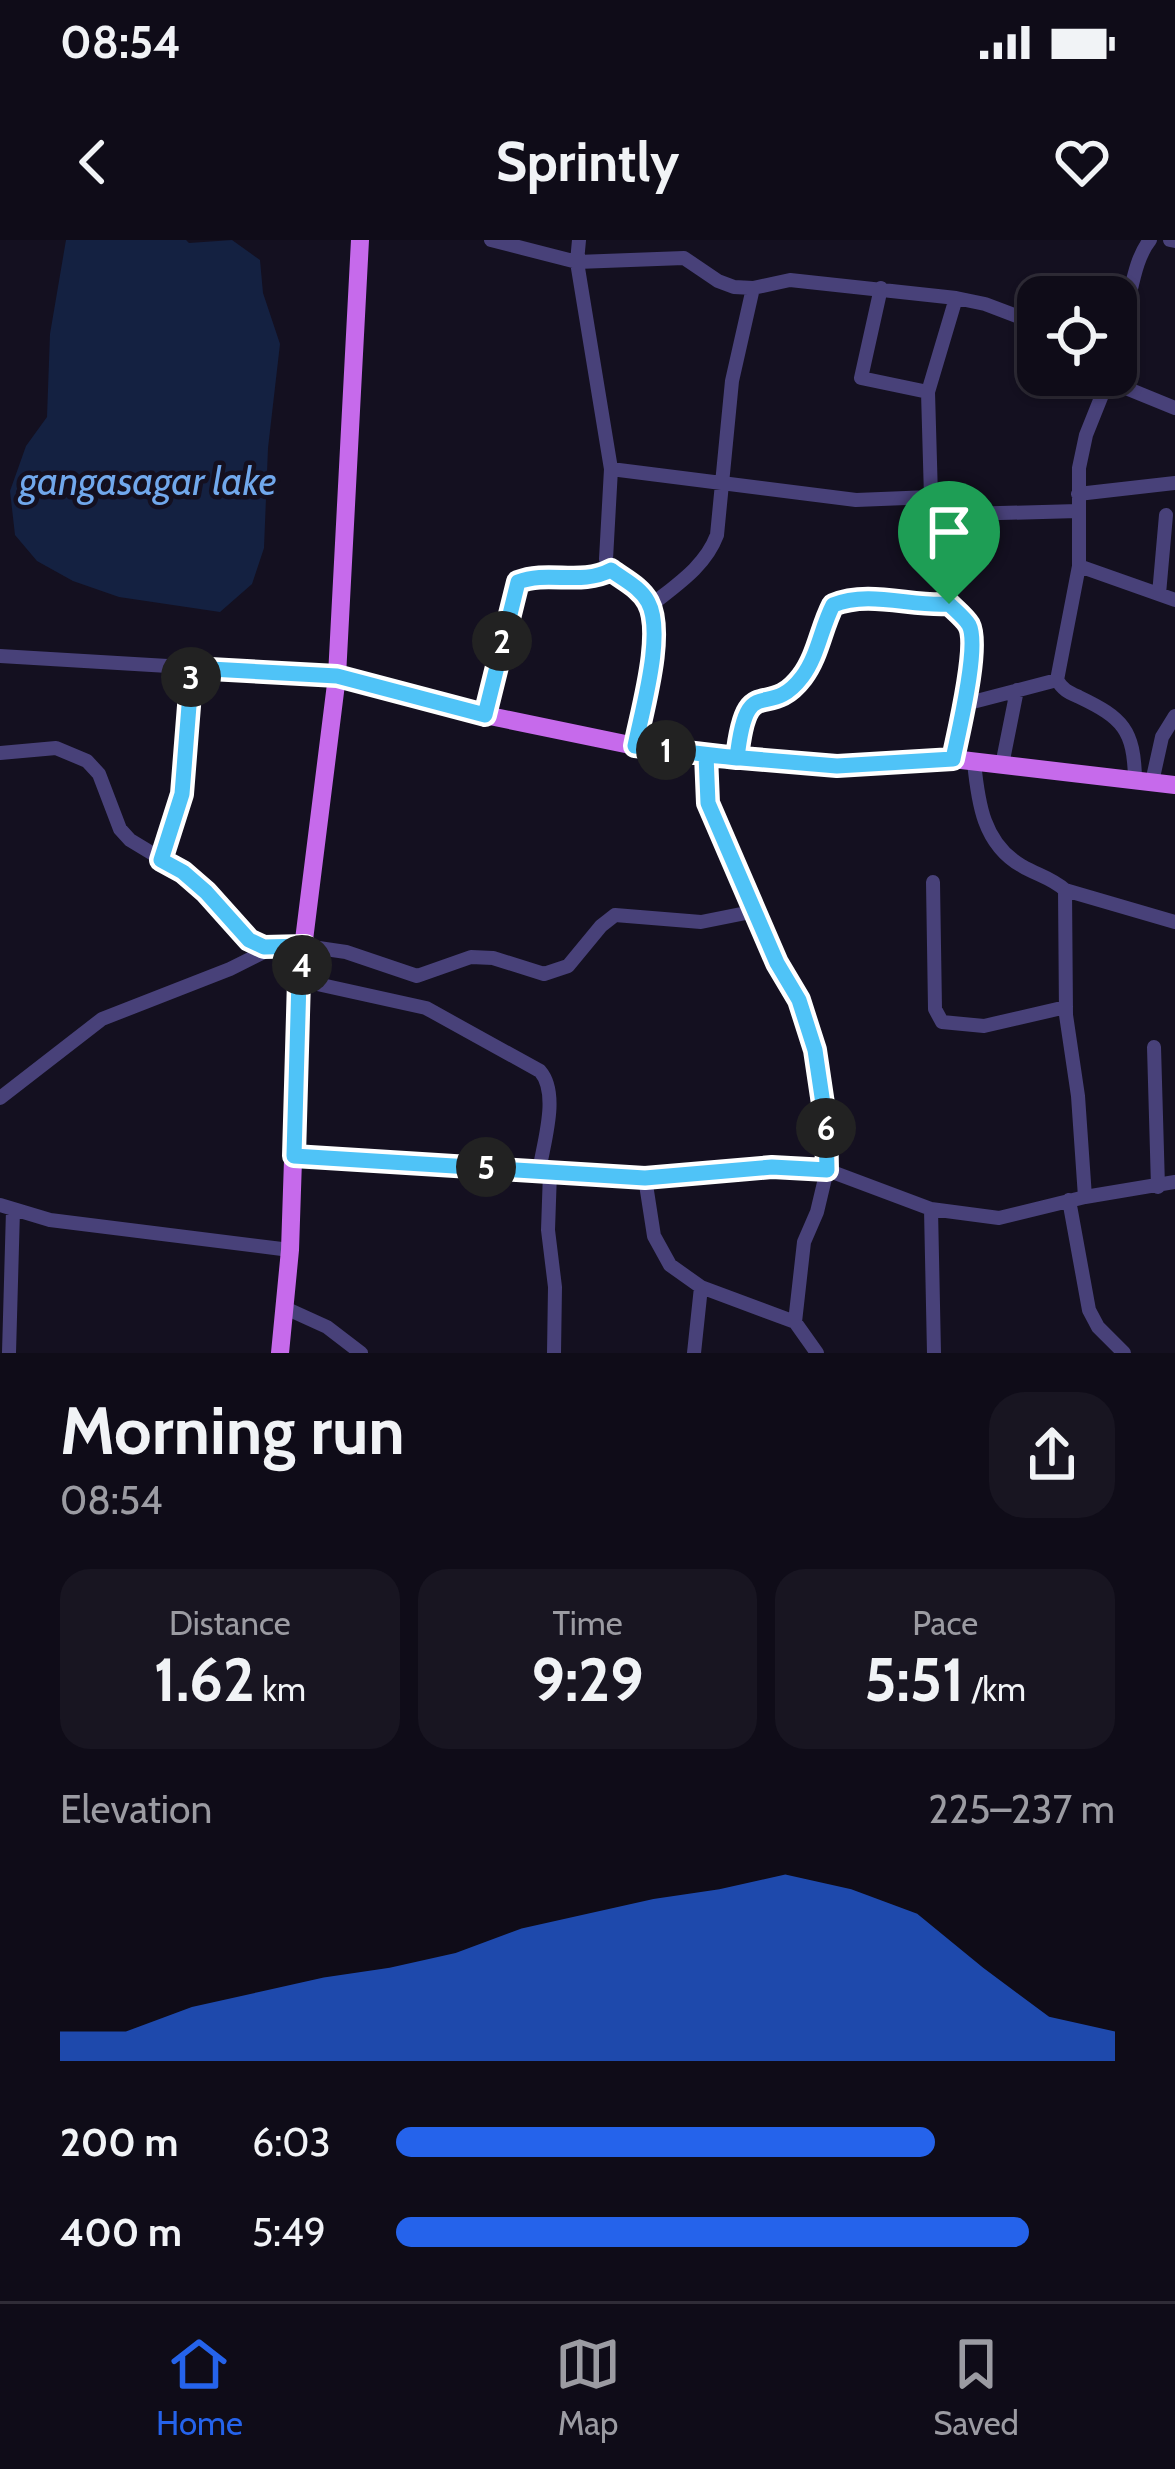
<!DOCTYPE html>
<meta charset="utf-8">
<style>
body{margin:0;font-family:Cabin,sans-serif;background:#181521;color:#f1f3f6;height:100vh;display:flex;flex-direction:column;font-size:45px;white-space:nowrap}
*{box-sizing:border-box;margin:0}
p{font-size:39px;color:#9b9ba2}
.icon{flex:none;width:66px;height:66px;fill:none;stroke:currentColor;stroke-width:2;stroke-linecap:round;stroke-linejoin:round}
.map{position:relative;height:1113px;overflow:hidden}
.side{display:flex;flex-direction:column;background:#0f0c18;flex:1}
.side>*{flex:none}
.buttons{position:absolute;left:1017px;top:36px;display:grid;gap:24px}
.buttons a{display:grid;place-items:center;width:120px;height:120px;border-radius:24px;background:#0f0c18;box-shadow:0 3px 9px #0004,0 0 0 3px #2f2c37;font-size:60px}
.pin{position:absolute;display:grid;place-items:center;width:102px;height:102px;color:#fff;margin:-123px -51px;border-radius:50% 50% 50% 0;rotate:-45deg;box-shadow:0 0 12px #0007}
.pin .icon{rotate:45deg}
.km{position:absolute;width:60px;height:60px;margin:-30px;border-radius:50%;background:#222;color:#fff;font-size:33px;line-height:60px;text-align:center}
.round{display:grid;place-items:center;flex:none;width:126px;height:126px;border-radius:36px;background:#181521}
.summary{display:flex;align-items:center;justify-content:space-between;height:204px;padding:0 60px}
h1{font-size:66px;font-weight:700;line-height:90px}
.figures{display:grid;grid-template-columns:repeat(3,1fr);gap:18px;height:204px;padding:12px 60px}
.figures div{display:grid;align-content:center;border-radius:30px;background:#181521;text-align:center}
.figures b{font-size:60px;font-weight:700}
.figures small{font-size:33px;font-weight:400}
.figures p{font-size:33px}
.chart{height:336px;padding:24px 60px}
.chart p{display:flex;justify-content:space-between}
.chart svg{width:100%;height:216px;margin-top:12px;fill:#2563eb;opacity:.7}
ul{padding:0 60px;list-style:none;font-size:39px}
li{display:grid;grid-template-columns:192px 144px 1fr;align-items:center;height:90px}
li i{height:30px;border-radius:15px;background:#2563eb}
.status{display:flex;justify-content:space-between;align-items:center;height:84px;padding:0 60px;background:#0f0c18;direction:ltr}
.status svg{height:33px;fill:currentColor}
header{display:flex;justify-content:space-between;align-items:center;height:156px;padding:0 60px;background:#0f0c18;font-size:54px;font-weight:700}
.menu{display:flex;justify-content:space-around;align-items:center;height:168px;border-top:3px solid #2f2c37;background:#0f0c18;font-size:33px;color:#9b9ba2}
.menu a{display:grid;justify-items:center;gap:6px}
.menu .on{color:#2563eb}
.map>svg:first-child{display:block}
.water{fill:#142141}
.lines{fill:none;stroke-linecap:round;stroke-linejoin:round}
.minor{stroke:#484179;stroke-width:14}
.major{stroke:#c66aeb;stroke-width:18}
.route-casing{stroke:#fff;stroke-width:24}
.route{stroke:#4fc3f7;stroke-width:15}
.labels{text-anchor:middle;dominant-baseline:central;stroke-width:9;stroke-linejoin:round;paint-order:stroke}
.water-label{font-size:39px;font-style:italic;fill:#71a8ec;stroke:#141020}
</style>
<div class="status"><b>08:54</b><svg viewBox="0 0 49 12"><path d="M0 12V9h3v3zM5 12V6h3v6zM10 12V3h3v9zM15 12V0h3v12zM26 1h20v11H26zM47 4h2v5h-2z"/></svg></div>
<header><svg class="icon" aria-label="back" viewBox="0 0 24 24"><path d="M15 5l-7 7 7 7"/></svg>Sprintly<svg class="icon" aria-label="heart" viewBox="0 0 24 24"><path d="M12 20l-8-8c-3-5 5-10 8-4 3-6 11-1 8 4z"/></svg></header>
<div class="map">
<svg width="1175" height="1113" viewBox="0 0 1175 1113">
<rect width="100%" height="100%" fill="#141020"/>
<path class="water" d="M66,0H186L189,3L232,0L260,20L263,53L280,104L268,208L264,308L252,344L220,372L119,357L73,341L37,321L15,295L10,251L26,206L47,177L50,94Z"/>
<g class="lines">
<path class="minor" d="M491,0L577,22L684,18L718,41L734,47L753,48L790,40L956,58L985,64L1038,84
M579,0L577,22L611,229L606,319C613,338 634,341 645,357C666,386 641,471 635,506
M1170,0L1175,1
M881,48L861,138L928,152
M956,58L928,152L931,257L964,274L1078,271
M1116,96C1132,67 1130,25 1150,0
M1110,135L1086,195L1079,228V326L1057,440C1063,450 1068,452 1079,457C1123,478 1134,490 1135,539
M1110,135L1121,146L1175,168
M611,229L856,260L931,257
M1078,254L1175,243
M1079,326L1175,360
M1159,354L1166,275
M948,364C954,370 965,378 969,385C980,406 958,494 953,519
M650,366C676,345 705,327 717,295L732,141L753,48
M0,416L337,436
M965,464L1057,440
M485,475L518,342C548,331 580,346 611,330
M0,513L56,508L87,521L99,534L120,589L130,600L183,632L249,701L264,707L305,706L346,712L417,736L471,717L493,718L544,734L568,726L601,686L615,675L701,682L756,671
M706,515L708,563L777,723L799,761L815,810L824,864L827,930L817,972L804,1002L795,1082
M737,518L741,484L750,463C762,457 776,458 787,451C816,432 818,393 833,365C870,350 912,367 948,364L964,274
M974,522C978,562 983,604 1022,626C1037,635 1052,638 1065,650L1066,775L1078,856L1085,957
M1002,525L1017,450
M1152,542L1162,497L1175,476
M161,620L182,554L192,428
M933,642L935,769L942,782L984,786L1066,767
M1065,650L1175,682
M299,740L426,768L540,831C560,854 543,904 539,932
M1154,807L1158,947
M0,858L102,779L230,729L272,708
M294,916L645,938L772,927L827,930L931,969
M550,932L548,990L555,1047L554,1113
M645,938L654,996L670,1025L701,1047L795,1082L817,1113
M1069,960L1089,1070L1098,1087L1124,1113
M0,965L50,980L290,1010
M283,1067L327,1087L361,1113
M9,1113L13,970
M694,1113L701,1047
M934,1113L931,969L999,978L1085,957L1175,942"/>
<path class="major" d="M337,436L485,475L635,506L706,515L837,526L953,519L1175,545
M280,1113L290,1010L299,740L337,436L360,0"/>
</g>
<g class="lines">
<defs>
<path id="route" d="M949,364C912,367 869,350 833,365C821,388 818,416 802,437C767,483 747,428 737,518L635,506C642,470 665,393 648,362C640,347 624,340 611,330C581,346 548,330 518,342L485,475L337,436L192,428L182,554L161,620L183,632L206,652L249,700L264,707L305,706L299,740L294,916L645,938L772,927L827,930L826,884L815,810L799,760L777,723L708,563L706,515L837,526L953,519C958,494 980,406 969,385C965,378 955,370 949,364"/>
</defs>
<use href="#route" class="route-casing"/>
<use href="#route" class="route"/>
</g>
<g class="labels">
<g class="water-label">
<text x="148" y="241">gangasagar lake</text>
</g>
</g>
</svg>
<div class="buttons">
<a><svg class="icon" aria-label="locate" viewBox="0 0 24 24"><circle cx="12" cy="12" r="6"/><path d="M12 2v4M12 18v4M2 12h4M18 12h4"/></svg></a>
</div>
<div class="pin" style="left:949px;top:364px;background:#1e9e55"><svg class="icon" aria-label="arrive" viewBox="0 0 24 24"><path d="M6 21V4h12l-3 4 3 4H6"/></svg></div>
<b class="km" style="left:666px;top:510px">1</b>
<b class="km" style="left:502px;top:401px">2</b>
<b class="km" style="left:191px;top:437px">3</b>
<b class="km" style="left:302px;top:725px">4</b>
<b class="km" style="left:486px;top:927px">5</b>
<b class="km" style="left:826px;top:888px">6</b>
</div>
<section class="side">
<div class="summary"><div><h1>Morning run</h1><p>08:54</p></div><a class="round"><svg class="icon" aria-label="share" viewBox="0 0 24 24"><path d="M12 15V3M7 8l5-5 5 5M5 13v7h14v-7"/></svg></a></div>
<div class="figures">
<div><p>Distance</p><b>1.62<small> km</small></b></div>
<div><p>Time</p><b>9:29</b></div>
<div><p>Pace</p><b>5:51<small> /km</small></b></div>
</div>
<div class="chart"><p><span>Elevation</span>225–237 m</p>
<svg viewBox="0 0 160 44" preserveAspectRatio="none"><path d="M0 44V38L10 38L20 33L30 30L40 27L50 25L60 22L70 17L80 14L90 11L100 9L110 6L120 9L130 14L140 25L150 35L160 38V44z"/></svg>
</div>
<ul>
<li><b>200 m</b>6:03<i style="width:75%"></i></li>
<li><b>400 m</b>5:49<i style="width:88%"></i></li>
</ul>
</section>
<nav class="menu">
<a class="on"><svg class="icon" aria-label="home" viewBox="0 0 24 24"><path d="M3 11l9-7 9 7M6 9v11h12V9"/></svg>Home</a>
<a><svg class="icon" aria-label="map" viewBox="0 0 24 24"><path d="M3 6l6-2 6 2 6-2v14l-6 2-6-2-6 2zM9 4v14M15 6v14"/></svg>Map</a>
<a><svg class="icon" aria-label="saved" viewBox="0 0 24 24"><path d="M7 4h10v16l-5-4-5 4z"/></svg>Saved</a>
</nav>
